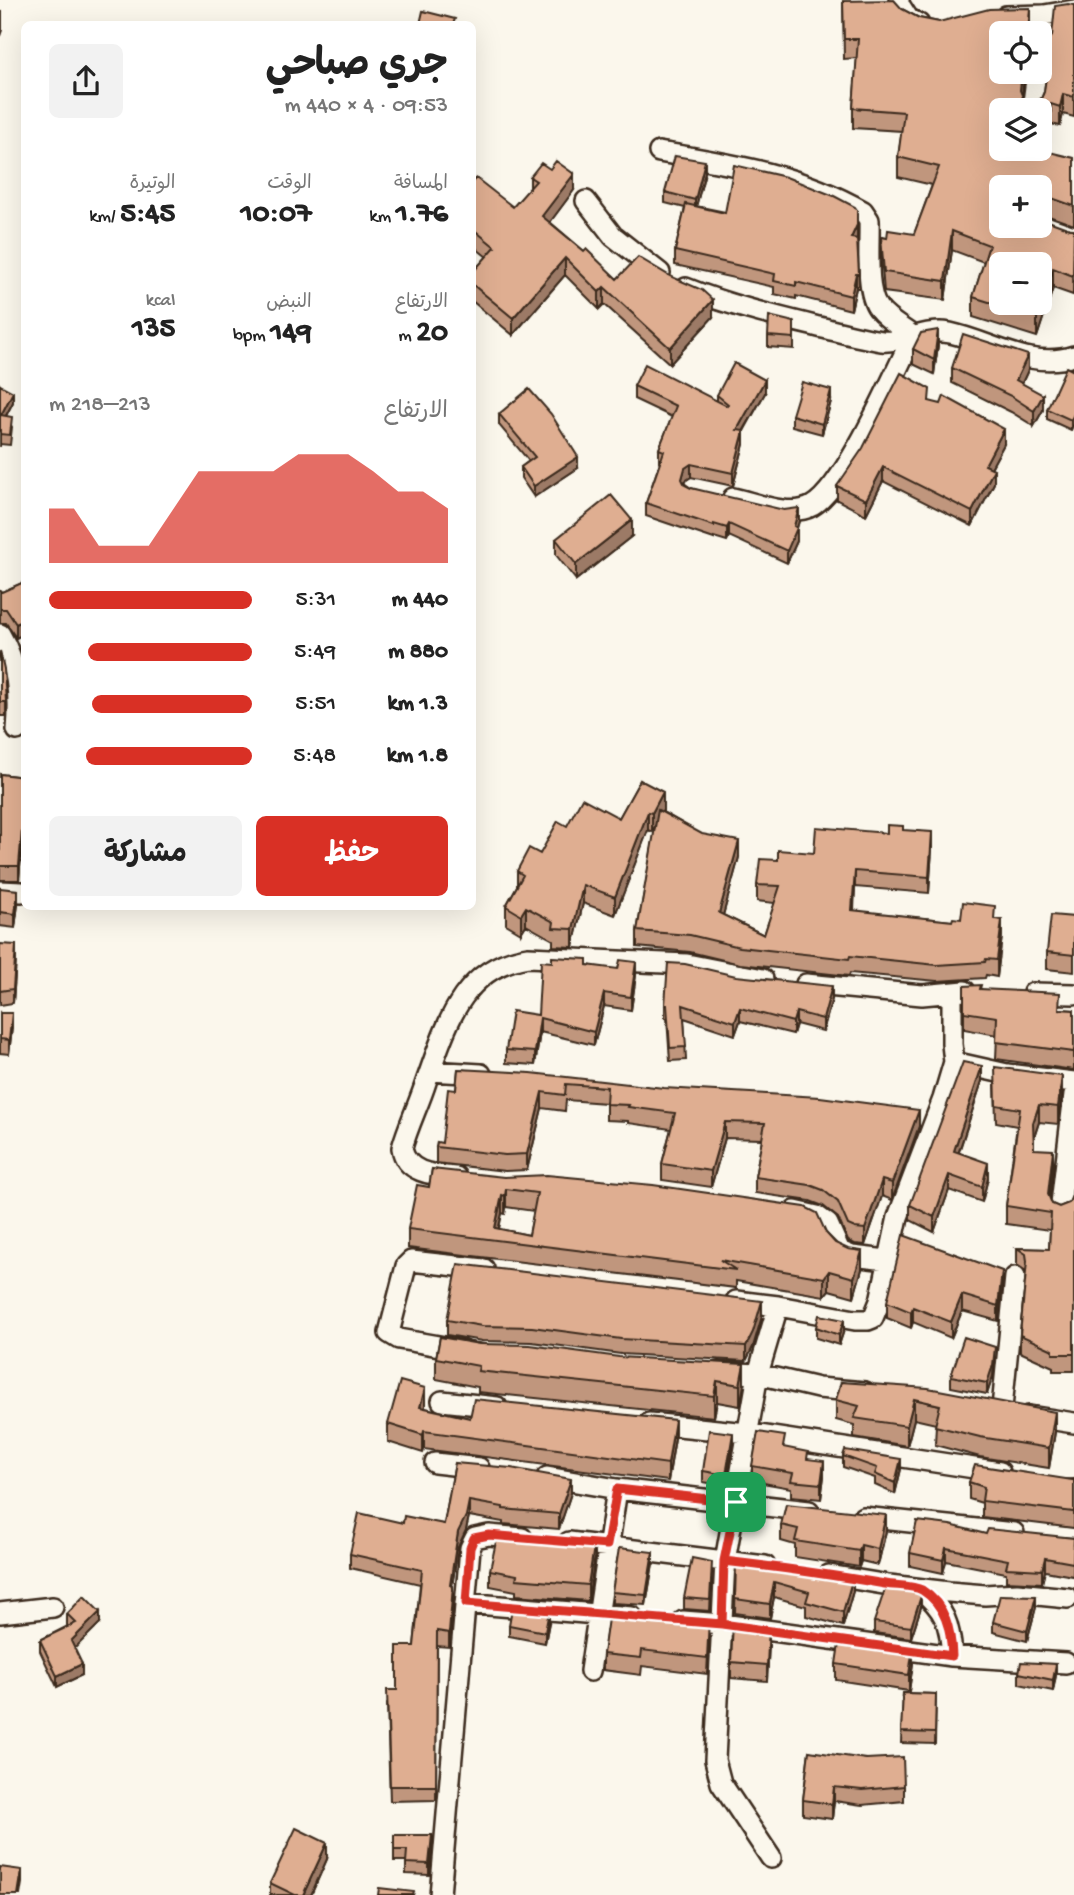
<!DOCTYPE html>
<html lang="ar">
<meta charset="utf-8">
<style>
body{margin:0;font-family:"Gochi Hand","Playpen Sans Arabic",sans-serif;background:#f2f2f2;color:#222;direction:rtl;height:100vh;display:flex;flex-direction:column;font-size:26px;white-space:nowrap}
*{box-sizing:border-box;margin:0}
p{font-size:23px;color:#767676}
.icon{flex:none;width:38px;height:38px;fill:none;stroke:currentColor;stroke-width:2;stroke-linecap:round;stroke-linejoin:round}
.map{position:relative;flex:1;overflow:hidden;direction:ltr}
.drawer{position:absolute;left:21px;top:21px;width:455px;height:889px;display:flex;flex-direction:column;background:#fff;border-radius:10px;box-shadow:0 7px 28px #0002;direction:rtl}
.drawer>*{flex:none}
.controls{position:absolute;left:989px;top:21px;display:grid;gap:14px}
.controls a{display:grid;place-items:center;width:63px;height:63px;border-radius:10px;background:#fff;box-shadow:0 7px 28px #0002;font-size:35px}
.pin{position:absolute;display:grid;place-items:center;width:60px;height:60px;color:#fff;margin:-30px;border-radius:14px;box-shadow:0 4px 10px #0006}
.round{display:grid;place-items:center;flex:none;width:74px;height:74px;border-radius:10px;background:#f2f2f2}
.head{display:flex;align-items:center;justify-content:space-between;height:119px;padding:0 28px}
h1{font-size:38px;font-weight:700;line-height:52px}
.figures{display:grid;grid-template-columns:repeat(3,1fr);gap:10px;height:119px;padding:7px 28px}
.figures div{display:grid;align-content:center}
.figures b{font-size:30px;font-weight:700}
.figures small{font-size:19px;font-weight:400}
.figures p{font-size:19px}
.chart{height:196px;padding:14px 28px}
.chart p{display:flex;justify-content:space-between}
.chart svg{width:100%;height:126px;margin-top:7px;fill:#d93025;opacity:.7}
.action{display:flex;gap:14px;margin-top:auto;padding:14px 28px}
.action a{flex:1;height:80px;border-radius:10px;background:#d93025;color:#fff;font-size:28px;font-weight:700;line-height:80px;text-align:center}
.action a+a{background:#f2f2f2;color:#222}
ul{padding:0 28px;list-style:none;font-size:23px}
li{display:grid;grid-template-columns:112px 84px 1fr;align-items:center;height:52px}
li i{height:18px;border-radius:9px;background:#d93025}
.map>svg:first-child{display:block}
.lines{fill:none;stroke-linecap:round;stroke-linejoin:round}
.street-casing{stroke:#3b2a1e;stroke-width:24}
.street{stroke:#fbf7ec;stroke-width:19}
.wall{fill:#c0967d;stroke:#3b2a1e;stroke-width:2;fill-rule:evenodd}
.shaded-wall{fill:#9c7a66;stroke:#3b2a1e;stroke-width:2}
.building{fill:#dfae91;stroke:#3b2a1e;stroke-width:2;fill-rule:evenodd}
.route-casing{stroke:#fff;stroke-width:14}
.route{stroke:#d93025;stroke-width:9}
</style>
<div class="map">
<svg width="1074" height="1895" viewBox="0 0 1074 1895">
<rect width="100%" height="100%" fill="#fbf7ec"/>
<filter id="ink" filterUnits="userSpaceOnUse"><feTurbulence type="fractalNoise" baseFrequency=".0143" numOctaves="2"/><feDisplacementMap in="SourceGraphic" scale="14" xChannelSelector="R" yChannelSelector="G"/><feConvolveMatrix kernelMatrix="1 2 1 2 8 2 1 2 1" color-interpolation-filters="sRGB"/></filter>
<g filter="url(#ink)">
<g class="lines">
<defs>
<path id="street" d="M899,0V4L908,18L919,24
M1006,16L1044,15L1074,10
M1040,53L1044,15
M1032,110L1037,72
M659,152C731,164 799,174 863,211L869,220C870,242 865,291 878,308C887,320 901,327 913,336C894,374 846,486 812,506C790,518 756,503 733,498
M586,201L613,236L660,273
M686,288C728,305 774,316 819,327C840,332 861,338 882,341C905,343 926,328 950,333C992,342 1030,370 1074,356
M0,634C18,664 20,697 17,730
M0,891L22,892
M806,984L922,995L965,991
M1033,993L1074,994
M958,1063L1007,1074L1074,1082
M430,1071L481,1074
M456,1177C435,1175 406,1174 402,1148C408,1126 419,1104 426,1082C446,1027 461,967 528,957L687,964L763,979
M795,1211L817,1216L828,1224L840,1251L852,1256L887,1260
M1060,1212L1074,1094
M736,1301L778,1306L855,1320H868L873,1318L880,1301L898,1217L943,1099L954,1062L952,1044V993
M462,1350L399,1339L389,1333L406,1266L411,1261L484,1269
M718,1372L758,1374L818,1388L865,1392
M442,1401L497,1407
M1002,1408L1015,1277
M1029,1416L1074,1423
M649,1423L747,1433L1000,1472
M435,1463L479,1468
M547,1477L617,1489L809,1511
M863,1517L1014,1533
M569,1542L765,1566
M829,1575L889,1585L949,1592L985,1595L1017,1593L1068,1598
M920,1589C945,1610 950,1623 952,1656
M465,1603L632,1617
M0,1613L53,1607
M683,1621L722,1624L952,1656L1066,1663
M590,1671L617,1489
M771,1858L721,1783L715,1760L725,1561L758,1374L778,1306
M440,1895L470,1548L475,1538L489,1535L522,1538"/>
</defs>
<use href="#street" class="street-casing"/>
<use href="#street" class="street"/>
</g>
<path class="wall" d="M843,1L902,9L919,18L939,22L1030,27L1001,33L1024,100L1031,103L1041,99L1044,92L1047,68L1046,64V44L1074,5V117L1063,114L1060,126L1051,124L1047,137L1040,135V110L1001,149L1074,158V225L1043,214H1040V187L1001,226L1074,229L1073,295L1053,288L1037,337L973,317V297L984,262L952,250L945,300L884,292L881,256V237L887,238L914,234L932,185L898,177V157L902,131L853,128V108L857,58L844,59Z
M705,172L696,206L857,239L859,288H856L851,310L796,296V299L774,294V287L675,265V251L685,208L665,203V192Z
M530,177L574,190L550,222L617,279L713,317L670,364L604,304L599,309L565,275L513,335L472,301V273L487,257L472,245V182L513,207L530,188Z
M794,322V349L768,347V336Z
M938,345L934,374L913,364V349Z
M952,368L1028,370L1022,383L1043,410L1034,426L1011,412L952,383Z
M1074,371L1071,430L1047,419V409Z
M0,385L13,402L6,416L12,427L10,445L0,444V447Z
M634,386L717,401V395L765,393L744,431V444L733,486L691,477L685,481L684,483L691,488L799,521L797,528V541L787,563L729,536L727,541L714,537V539L646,516V503L660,462H659V449L672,417L634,399Z
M831,401L822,434L792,426V415Z
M930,402L1004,444L991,468L994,483L972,526L883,481L866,515L837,500V486Z
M499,414L578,468L534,497L521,478V467L529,461L499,425Z
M632,536L576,580L556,555V539Z
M24,582V634L16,638L6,623H0V591L2,592Z
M0,651L6,702V716H0Z
M0,774L24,777V819L19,880H0Z
M640,780L663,811V812L739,857L723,915L764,935L775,903L757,901V885L778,860L814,853L903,830L932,849L929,893L855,887L854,911L952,921L961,919H995L1002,936L997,977L986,975L985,978L937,981L850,973L849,976L740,964L690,952L637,947V931L656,825L652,832L648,830L615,915L583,903L573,947L553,946V940L526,925L521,933L506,924V906L517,886V871L540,854L567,826L619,818Z
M0,888L18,904L15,928L0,926Z
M1074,917V972L1047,969V952Z
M0,944L16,959L13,1003L0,1005Z
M587,965L636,975L631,1010L604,1006L594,1045L540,1032L535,1065L506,1063V1050L538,1015Z
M964,986L981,989L1060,1009L1074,1010V1070L996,1059L997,1035L964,1029Z
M832,999L823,1031L796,1024L793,1034L740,1021L735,1035L684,1018L686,1060L670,1061L667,1018H665V1005Z
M0,1013L12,1027L9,1054L0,1053Z
M458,1069L919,1126L892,1200L882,1196L865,1245L855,1244L848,1241L838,1218L823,1206L810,1201L755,1193V1177L762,1139L725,1138L711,1187L662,1180V1164L671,1129L628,1123V1121L606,1120V1103L566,1100L565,1111L542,1108L527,1170L505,1171L436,1163V1147L442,1143L456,1090Z
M982,1081L959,1152L988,1178L982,1202L949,1190L934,1232L910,1220V1205Z
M995,1084L1062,1093L1058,1124L1039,1122L1034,1138V1149L1053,1168L1049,1198L1052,1204L1059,1207L1069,1203L1072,1196L1074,1179V1371H1053V1367L1020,1352V1335L1026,1271L1017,1265V1248L1049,1249L1050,1230L1006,1224V1206L1017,1126L996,1122Z
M432,1169L826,1233L862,1269L854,1297L829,1290L824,1296L736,1281V1288L408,1248V1229L429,1187ZM506,1207L534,1211L529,1235L499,1229L502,1213L505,1214Z
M1002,1286L998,1321L962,1311L951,1338L913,1322L911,1328L887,1318V1302Z
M762,1316L753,1347L746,1361L621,1354L532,1342L482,1341L447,1335V1320Z
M816,1327L844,1330L839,1345L816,1338Z
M440,1337L744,1385L740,1406L717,1402L714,1417L478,1392V1387L436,1379V1358Z
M995,1358L993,1376L987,1394L951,1387V1376Z
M841,1382L1055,1432L1049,1468L980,1457L935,1445L936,1424L914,1419L907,1446L854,1437V1425L836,1420V1400Z
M425,1406V1408L470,1418L675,1438L668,1481L424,1449L423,1453L388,1442V1424Z
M733,1444L726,1486L703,1482V1471Z
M785,1448L808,1459L824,1476L821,1499L791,1496V1488L752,1481V1466Z
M843,1456L901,1469L895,1494L875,1485V1478L843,1467Z
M455,1463L571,1493L559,1529L503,1524V1522L469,1516L466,1530L458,1547L452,1585L453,1600L449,1647L437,1646L436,1800L390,1801L387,1704L397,1690L414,1646L420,1584L350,1568V1554L403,1523L444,1524Z
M1074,1479V1528L982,1517V1503L969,1499V1482Z
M781,1525L886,1531L878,1565L861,1561L859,1567L795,1557V1545L781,1541Z
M986,1534L1074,1538L1073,1576L1045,1571L1042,1583L1006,1581V1573L946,1561L943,1573L910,1566V1553Z
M595,1556L588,1601L516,1595V1591L490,1586V1570Z
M653,1563L646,1605L612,1603V1592Z
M736,1563L853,1591L843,1626L806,1616V1606L774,1597L770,1618L735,1613Z
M712,1572L710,1611L684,1609V1598Z
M921,1607L911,1638L874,1633V1622Z
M1036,1607L1027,1641L993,1632V1622Z
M67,1614L100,1623L74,1648L82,1675L57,1687L40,1651V1640L68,1626L67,1625Z
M549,1622L545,1643L509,1636V1625Z
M709,1635L707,1674L642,1666L641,1675L603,1670V1654Z
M769,1643L767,1681L731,1678V1662Z
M913,1663L909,1691L836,1680V1664Z
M1019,1673L1056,1675L1053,1691L1019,1684Z
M903,1693L936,1694L935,1744L901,1743Z
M809,1751L904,1786V1801L862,1805L834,1801L832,1819L803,1815V1800Z
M394,1835L432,1846L429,1875L406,1874V1861H394Z
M327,1859L311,1895H270V1883Z"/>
<path class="shaded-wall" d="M1030,8V33H1028Z
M2,11V30L0,36V17Z
M1022,72H1025L1020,109V90Z
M1063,94V114L1060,126V107Z
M1051,104V124L1047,137V118Z
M705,161V172L695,211V200Z
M574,174V190L542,233V216Z
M857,225V239L851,238Z
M952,231V250L945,300V281Z
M565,258V275L513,335V318Z
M1053,268V288L1037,337V317Z
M856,274V288L851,310V296Z
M604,287V304L599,309V292Z
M713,300V317L670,364V348Z
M938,330V345L934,374V360Z
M1028,355V370L1016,396V380Z
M765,380V393L737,442V430Z
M831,390V401L822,434V424Z
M13,392V402L1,425V415Z
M1043,395V410L1034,426V411Z
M1074,414V424L1071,430V420Z
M1004,429V444L985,479V465Z
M744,431V444L733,486V473Z
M578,457V468L534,497V486Z
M691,464V477L685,481L682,492V479L685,468Z
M883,467V481L866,515V500Z
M994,469V483L972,526V512Z
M799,508V521L796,531L797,528V541L787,563V551Z
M632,520V536L576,580V564Z
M729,524V536L727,541V528Z
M24,620V634L16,638V624Z
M663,792V811L652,832V813Z
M24,805V819L19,880V866Z
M648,812V830L615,915V897Z
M932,832V849L929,893V877Z
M739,841V857L719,930V913Z
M855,871V887L852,927V910Z
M583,885V903L573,947V929Z
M18,890V904L15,928V914Z
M526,907V925L521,933V915Z
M1002,920V936L997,977V960Z
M16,945V959L13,1003V989Z
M636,962V975L631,1010V997Z
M832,986V999L823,1031V1019Z
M604,993V1006L594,1045V1032Z
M740,1008V1021L735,1035V1022Z
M796,1012V1024L793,1034V1022Z
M12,1013V1027L9,1054V1040Z
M540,1018V1032L535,1065V1052Z
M982,1066V1081L954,1166V1151Z
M1062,1076V1093L1058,1124V1107Z
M542,1092V1108L527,1170V1154Z
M1039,1105V1122L1033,1140V1123Z
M919,1110V1126L892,1200V1183Z
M725,1122V1138L711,1187V1171Z
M1053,1150V1168L1048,1211V1194Z
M988,1163V1178L982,1202V1187Z
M949,1175V1190L934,1232V1217Z
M882,1180V1196L865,1245V1229Z
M506,1189V1207L505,1214V1196Z
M502,1195V1213L496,1240L495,1228Z
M862,1251V1269L854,1297V1278Z
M829,1271V1290L824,1296V1278Z
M1002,1271V1286L998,1321V1306Z
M962,1295V1311L951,1338V1322Z
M762,1301V1316L753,1347L746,1361V1346Z
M913,1307V1322L911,1328V1312Z
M844,1320V1330L839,1345V1335Z
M995,1347L993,1376L987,1394V1383Z
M744,1364V1385L740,1406V1385Z
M717,1381V1402L714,1417V1396Z
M425,1388V1406L420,1425V1407Z
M914,1399V1419L907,1446V1426Z
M1055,1412V1432L1049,1468V1448Z
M675,1420V1438L668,1481V1464Z
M424,1431V1449L423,1453V1435Z
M733,1433V1444L726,1486V1475Z
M901,1459V1469L895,1494V1483Z
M824,1461V1476L821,1499V1484Z
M571,1479V1493L559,1529V1514Z
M469,1501V1516L466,1530L458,1547L450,1600V1585L458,1532Z
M886,1515V1531L878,1565V1549Z
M595,1540V1556L588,1601V1585Z
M861,1545V1561L859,1567V1551Z
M946,1548V1561L943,1573V1560Z
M653,1552V1563L646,1605V1595Z
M1045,1558V1571L1042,1583V1570Z
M853,1577V1591L843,1626V1612Z
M774,1582V1597L770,1618V1604Z
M453,1586V1600L449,1647V1633Z
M921,1596V1607L911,1638V1627Z
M1036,1596V1607L1027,1641V1631Z
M549,1611V1622L545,1643V1632Z
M100,1612V1623L71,1652V1641Z
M769,1627V1643L767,1681V1665Z
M913,1647V1663L909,1691V1675Z
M82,1664V1675L57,1687V1676Z
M1056,1664V1675L1053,1691V1680Z
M834,1787V1801L832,1819V1804Z
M432,1835V1846L429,1875V1864Z
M327,1843V1859L311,1895H303Z
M22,1870V1883L20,1895H18Z"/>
<path class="building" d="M894,0L902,9L919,18L939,22L989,9L1030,8L1028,33H1001V72H1022L1020,90L1024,100L1031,103L1041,99L1044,92L1049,54L1046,44L1052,36L1055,6L1068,4L1074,5V97L1063,94L1060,107L1051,104L1047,118L1040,116V110H1001V149H1037L1074,158V206L1043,195H1040V187H1001V226H1040V218L1070,229H1074L1073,276L1053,268L1037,317L973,297L989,245L952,231L945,281L884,272L881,237L887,238L888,230L914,234L939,167L898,157L904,112L853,108L858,39H844L843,1ZM1001,264H1040V303H1001Z
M423,11L455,19L453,24H420Z
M675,156L705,161L695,200L665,192Z
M556,161L574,174L542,216L584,251L586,249L617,279L638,257L670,276L702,290L713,300L670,348L604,287L599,292L565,258L513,318L472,284V273L495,247L472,228V182L476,178L513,207L536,181L530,177L541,163L550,169Z
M734,165L786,177L834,196L855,207L857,210V225L851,238L857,239L859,274H856L851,296L796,282V286L774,281L775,274L675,251L686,204L725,213Z
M769,316L794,322V338L768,336Z
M938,330L934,360L913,349L921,333Z
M963,334L1028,355L1016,380L1043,395L1034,411L1011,396L952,368Z
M734,363L765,380L737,430L744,431L733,473L691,464L685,468L682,479L685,485L691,488L784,510L799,508L794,526L797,528L787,551L729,524L727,528L714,524V526L646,503L664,451L659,449L676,406L634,386L645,364L727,406L728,404L717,395Z
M1066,367L1074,371V414L1071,420L1047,409Z
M901,373L930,389L929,401L941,404L944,396L1004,429L985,465L994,469L972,512L883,467L866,500L837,486L863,448Z
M802,382L831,390L822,424L792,415Z
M0,385L13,392L1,415L12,417L10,435L0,434V436Z
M529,389L551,414L578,457L534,486L521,467L535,457L499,414Z
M611,495L632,520L576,564L556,539Z
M24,582V620L16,624L6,609H0V591L2,592Z
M0,651L4,669L6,702H0Z
M0,774L24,777V805L19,866H0Z
M640,780L663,792L652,813L648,812L615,897L583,885L573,929L553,928L554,922L526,907L521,915L506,906L523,875L517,871L529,848L540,854L558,821L567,826L582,798L619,818Z
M658,810L702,834L739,841L719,913L764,935L780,886L757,885L760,859L778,860V850L814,853L816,827L887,833V825L903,826V830L932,832L929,877L855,871L852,910L952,921L953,918L961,919L963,902L995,906L994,919L1002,920L997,960L986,959L985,962L937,965L850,956L849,959L740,947L690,935L637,931Z
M0,888L18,890L15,914L0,912Z
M1051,915L1074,917V955L1047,952Z
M0,944L16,945L13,989L0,991Z
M552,957L587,959V965L618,969L620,960L636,962L631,997L604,993L594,1032L540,1018L535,1052L506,1050L512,1011L538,1015L541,961L552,962Z
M668,963L685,964L736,976L832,986L823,1019L796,1012L793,1022L740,1008L735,1022L683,1005L686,1047L670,1048L667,1005H665Z
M981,985L980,989L1060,993L1059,1009L1074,1010V1052L996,1042L997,1017L964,1012V986Z
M0,1013H12L9,1040L0,1039Z
M963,1062L982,1066L954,1151L988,1163L982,1187L949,1175L934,1217L910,1205Z
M995,1067L1062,1076L1058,1107L1039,1105L1033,1123L1034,1149L1053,1150L1048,1194L1052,1204L1059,1207L1069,1203L1072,1196L1074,1179V1354H1053V1350L1020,1335L1027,1261L1026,1254L1017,1248L1049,1249L1051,1213L1006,1206L1020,1109L996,1105Z
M458,1069L531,1073L664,1088L820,1097L919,1110L892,1183L882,1180L865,1229L855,1228L848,1225L838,1202L823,1190L810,1185L755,1177L765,1123L725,1122L711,1171L662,1164L675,1113L628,1107L629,1105L606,1104L607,1087L566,1084L565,1095L542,1092L527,1154L505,1155L436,1147L437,1142L442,1143L448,1089L456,1090Z
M432,1169L504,1177L547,1175L653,1185L805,1207L817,1213L826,1233L835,1243L848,1249L862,1251L854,1278L829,1271L824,1278L720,1260L736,1270L408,1229L417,1185L429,1187ZM506,1189L537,1193L529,1235L495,1228L502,1195L505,1196Z
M903,1235L1002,1271L998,1306L962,1295L951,1322L913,1307L911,1312L887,1302Z
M458,1264L762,1301L753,1332L746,1346L621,1339L532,1327L482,1326L447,1320Z
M819,1315L844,1320L839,1335L816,1327Z
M440,1337L479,1344L530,1345L619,1357L744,1364L740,1385L717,1381L714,1396L478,1371L479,1366L436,1358Z
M964,1337L995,1347L993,1365L987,1383L951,1376Z
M400,1381L425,1388L420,1407L470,1418L474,1399L675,1420L668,1464L424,1431L423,1435L388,1424Z
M841,1382L928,1388L1055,1412L1049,1448L980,1437L935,1426L940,1405L914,1399L907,1426L854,1418L859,1406L836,1400Z
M709,1430L733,1433L726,1475L703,1471Z
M758,1432L785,1436L783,1447L808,1452L807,1459L824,1461L821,1484L791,1481L793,1473L752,1466Z
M845,1450L901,1459L895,1483L875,1474L877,1468L843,1456Z
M455,1463L511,1468L571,1479L559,1514L503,1509V1507L469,1501L466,1516L458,1532L450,1585L453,1586L449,1633L437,1631L436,1786H390L387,1690H397V1646H414L422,1570L350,1554L359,1513L403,1523L404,1516L444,1524Z
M975,1465L1072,1480L1074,1479V1512L982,1501L984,1487L969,1482Z
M786,1504L886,1515L878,1549L861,1545L859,1551L795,1541L798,1529L781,1525Z
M917,1521L950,1525L986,1534L988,1529L1074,1538L1073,1563L1045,1558L1042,1570L1006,1568L1008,1560L946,1548L943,1560L910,1553Z
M498,1532L595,1540L588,1585L516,1579L517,1575L490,1570Z
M619,1548L653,1552L646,1595L612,1592Z
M692,1558L712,1562L710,1600L684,1598Z
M740,1560L853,1577L843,1612L806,1602L809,1592L774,1582L770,1604L735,1599L736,1563H740Z
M886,1586L914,1589L921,1596L911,1627L874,1622Z
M1000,1595L1036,1596L1027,1631L993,1622Z
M84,1596L100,1612L71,1641L82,1664L57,1676L40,1640L76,1623L67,1614Z
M512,1608L549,1611L545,1632L509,1625Z
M609,1611L709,1619L707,1658L642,1650L641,1658L603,1654Z
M733,1622L769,1627L767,1665L731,1662Z
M840,1637L913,1647L909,1675L836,1664Z
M1021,1662L1056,1664L1053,1680L1019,1673Z
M903,1693L936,1694L935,1733L901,1732Z
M809,1751L866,1759L903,1757L904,1786L862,1790L834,1787L832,1804L803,1800Z
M296,1828L327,1843L303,1895H295L270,1883Z
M394,1835H432L429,1864L406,1863L407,1850H394Z
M0,1867L22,1870L18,1895H0Z
M379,1888L414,1892L413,1895H378Z"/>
</g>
<g class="lines" filter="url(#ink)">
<defs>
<path id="route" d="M736,1502L617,1489L607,1545L489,1535L474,1538L470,1548L466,1603L722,1624L724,1561C778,1567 831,1575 885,1584C896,1586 913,1585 922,1590C946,1605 951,1630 952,1656L722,1624L724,1561L736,1502"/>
</defs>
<use href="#route" class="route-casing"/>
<use href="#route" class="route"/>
</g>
</svg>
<div class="controls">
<a><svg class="icon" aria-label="locate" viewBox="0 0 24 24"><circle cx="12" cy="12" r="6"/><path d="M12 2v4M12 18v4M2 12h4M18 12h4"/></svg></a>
<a><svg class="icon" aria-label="layers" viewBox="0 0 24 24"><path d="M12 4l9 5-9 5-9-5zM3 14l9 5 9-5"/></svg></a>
<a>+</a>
<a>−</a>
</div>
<div class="pin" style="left:736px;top:1502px;background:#1e9e55"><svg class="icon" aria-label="arrive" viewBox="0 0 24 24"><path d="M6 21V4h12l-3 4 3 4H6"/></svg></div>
<section class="drawer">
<div class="head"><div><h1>جري صباحي</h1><p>09:53 · 4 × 440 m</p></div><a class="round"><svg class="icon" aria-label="share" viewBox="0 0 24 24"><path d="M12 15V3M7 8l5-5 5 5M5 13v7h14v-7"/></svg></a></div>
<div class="figures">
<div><p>المسافة</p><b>1.76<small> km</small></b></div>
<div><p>الوقت</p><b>10:07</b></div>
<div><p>الوتيرة</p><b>5:45<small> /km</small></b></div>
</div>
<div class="figures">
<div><p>الارتفاع</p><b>20<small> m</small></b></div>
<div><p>النبض</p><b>149<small> bpm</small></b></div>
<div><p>kcal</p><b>135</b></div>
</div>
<div class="chart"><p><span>الارتفاع</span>213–218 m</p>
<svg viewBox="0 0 160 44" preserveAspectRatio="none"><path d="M0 44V25L10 25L20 38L30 38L40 38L50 25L60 12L70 12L80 12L90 12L100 6L110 6L120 6L130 12L140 19L150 19L160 25V44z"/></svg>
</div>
<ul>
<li><b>440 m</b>5:31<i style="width:100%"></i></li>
<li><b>880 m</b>5:49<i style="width:81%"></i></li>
<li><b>1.3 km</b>5:51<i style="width:79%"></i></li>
<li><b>1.8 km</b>5:48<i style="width:82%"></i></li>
</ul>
<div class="action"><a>حفظ</a><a>مشاركة</a></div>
</section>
</div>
